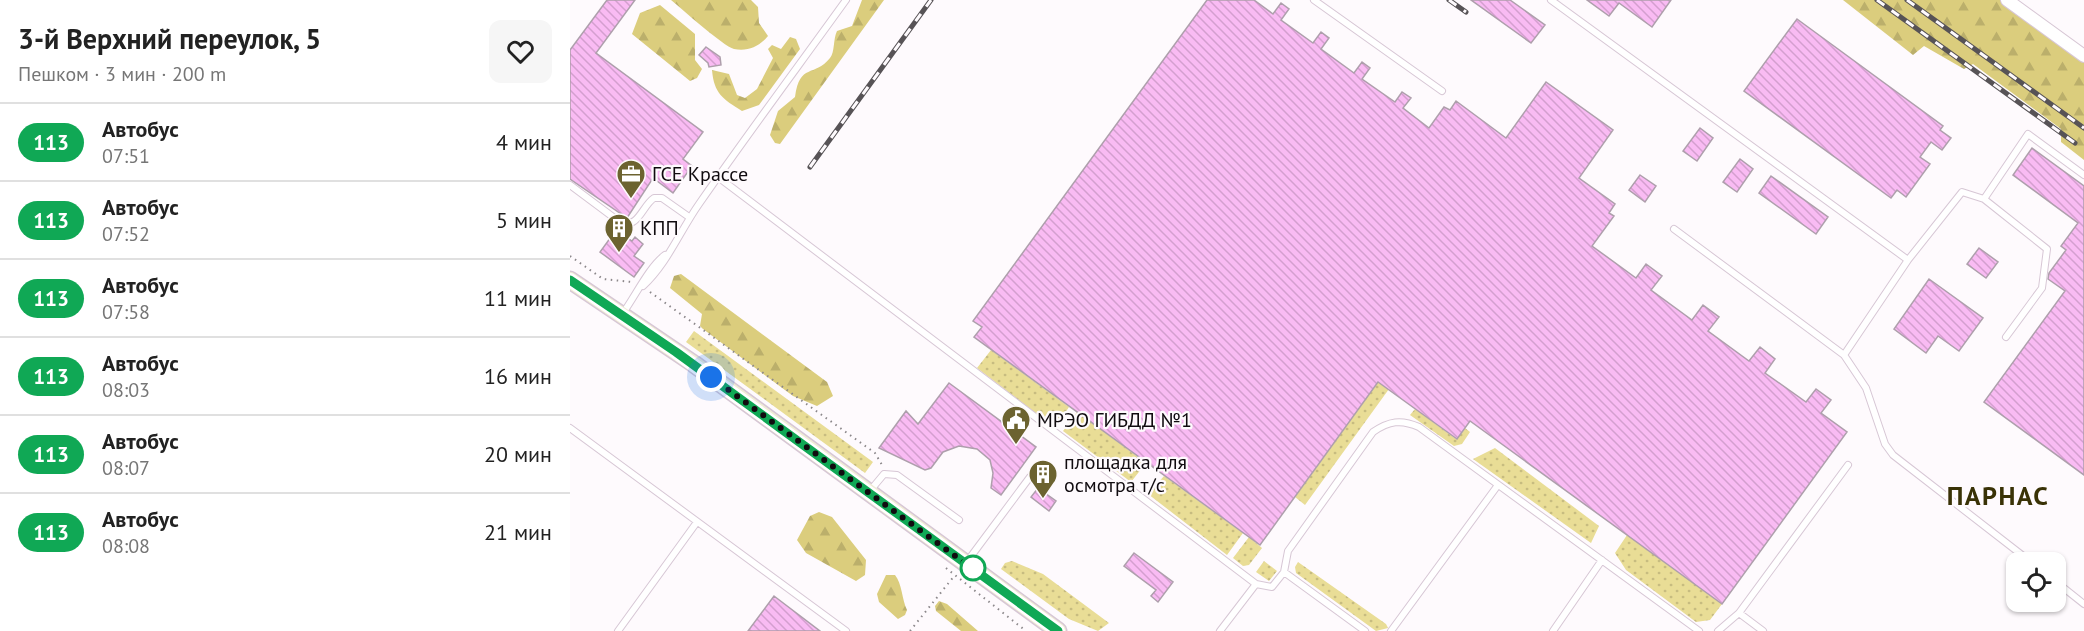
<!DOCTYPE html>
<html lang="ru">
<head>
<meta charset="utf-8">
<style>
	body { margin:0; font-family:"PT Sans",sans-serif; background:#f6f6f6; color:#222; height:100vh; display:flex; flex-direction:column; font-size:22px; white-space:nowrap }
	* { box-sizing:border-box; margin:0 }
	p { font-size:20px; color:#767676 }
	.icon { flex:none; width:33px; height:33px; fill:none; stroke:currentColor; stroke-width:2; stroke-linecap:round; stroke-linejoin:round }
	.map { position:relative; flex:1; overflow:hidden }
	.side { display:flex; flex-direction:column; background:#fff; width:570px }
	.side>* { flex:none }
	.badge { padding:0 12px; border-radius:20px; font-size:21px; line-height:39px }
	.buttons { position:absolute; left:1436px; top:552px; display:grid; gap:12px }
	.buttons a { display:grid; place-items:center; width:60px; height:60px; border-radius:12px; background:#fff; box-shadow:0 2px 4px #0004; font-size:30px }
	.you { position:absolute; width:30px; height:30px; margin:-15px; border:4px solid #fff; border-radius:50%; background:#1a73e8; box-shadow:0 0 0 9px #1a73e833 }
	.map>.badge { position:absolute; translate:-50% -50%; box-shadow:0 0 0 3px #fff }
	.round { display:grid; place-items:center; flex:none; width:63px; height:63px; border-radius:12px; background:#f6f6f6 }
	.overview { display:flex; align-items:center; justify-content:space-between; height:102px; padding:0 18px }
	h1 { font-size:28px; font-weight:700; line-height:45px }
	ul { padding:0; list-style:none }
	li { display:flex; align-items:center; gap:18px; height:78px; padding:0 18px; border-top:2px solid #e0e0e0 }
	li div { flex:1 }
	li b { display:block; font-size:22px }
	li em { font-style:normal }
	li .badge { min-width:66px; font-weight:700; text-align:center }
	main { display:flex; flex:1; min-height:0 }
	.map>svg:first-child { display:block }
</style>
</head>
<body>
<main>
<section class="side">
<div class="overview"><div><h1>3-й Верхний переулок, 5</h1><p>Пешком · 3 мин · 200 m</p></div><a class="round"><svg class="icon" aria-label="heart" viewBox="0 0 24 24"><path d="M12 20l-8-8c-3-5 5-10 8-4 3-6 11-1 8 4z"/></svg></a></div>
<ul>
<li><span class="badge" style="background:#10a855;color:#fff">113</span><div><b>Автобус</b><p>07:51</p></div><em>4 мин</em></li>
<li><span class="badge" style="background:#10a855;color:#fff">113</span><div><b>Автобус</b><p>07:52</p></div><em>5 мин</em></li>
<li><span class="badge" style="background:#10a855;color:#fff">113</span><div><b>Автобус</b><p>07:58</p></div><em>11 мин</em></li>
<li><span class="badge" style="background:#10a855;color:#fff">113</span><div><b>Автобус</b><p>08:03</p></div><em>16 мин</em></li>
<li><span class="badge" style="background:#10a855;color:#fff">113</span><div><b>Автобус</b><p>08:07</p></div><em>20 мин</em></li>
<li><span class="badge" style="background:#10a855;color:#fff">113</span><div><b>Автобус</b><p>08:08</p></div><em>21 мин</em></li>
</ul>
</section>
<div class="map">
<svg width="1514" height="631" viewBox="0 0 1514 631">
	<defs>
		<pattern id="green-dots" width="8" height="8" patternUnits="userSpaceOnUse" patternTransform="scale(1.5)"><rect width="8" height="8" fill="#e9dd96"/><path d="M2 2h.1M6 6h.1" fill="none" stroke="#c7bc80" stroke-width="1.8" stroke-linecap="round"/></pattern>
		<pattern id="forest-firs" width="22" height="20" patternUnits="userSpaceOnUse" patternTransform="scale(1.5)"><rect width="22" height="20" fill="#dbcd7d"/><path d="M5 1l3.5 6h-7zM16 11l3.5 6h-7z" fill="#bbaf6b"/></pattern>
		<pattern id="building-back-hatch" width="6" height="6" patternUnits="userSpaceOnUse" patternTransform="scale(1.5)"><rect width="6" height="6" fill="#f9bbf3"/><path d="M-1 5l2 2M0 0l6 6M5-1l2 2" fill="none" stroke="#d49fcf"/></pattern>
	</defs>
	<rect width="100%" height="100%" fill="#fefafd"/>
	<!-- green -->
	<path fill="url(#green-dots)" d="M 124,331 L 303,462 L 295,473 L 116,342 Z
		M 421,350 L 499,407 L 485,428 L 407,368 Z
		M 808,382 L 819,389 L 735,505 L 725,497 Z
		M 845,409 L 886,439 L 895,428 L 900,432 L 892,444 L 884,446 L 840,415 Z
		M 507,412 L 576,463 L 561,482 L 493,431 Z
		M 925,448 L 1029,526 L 1021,543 L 903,459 Z
		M 594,476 L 673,533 L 657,555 L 578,494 Z
		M 1057,535 L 1152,604 L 1140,620 L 1126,622 L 1056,570 L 1045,553 Z
		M 679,537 L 692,548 L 679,565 L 673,566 L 663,558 Z
		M 442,561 L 473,574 L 539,623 L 528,631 L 499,619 L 431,569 L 435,563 Z
		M 694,561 L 707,571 L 699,581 L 686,572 Z
		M 728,562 L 816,624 L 818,628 L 806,631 L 726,573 L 725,567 Z"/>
	<!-- forest -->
	<path fill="url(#forest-firs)" d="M 101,0 L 181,0 L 188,7 L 189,23 L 198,36 C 190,46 178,52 164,49 C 153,46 112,9 101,0 Z
		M 292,0 L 314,0 L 210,144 L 205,143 L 200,135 L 208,111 L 225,97 C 230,62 244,78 260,58 C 265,52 263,39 267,31 L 282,26 Z
		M 1273,0 L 1430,0 L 1514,61 L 1514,160 L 1491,142 L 1491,129 L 1403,64 L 1394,69 L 1354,46 L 1343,55 Z
		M 90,5 L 125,34 L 125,60 L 132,69 L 127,78 L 120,81 L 62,34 L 70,13 Z
		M 220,37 L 226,39 L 230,49 L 189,105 L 172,111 C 153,99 144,94 142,70 L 159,74 L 167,95 L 175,98 L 187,89 L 203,58 L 198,49 L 202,45 L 211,49 Z
		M 111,274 L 257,382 L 263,396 L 247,406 L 223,396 L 133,329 L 130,326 L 132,314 L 100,288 L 104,276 Z
		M 249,512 L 262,517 L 296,560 L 295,575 L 286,581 L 236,553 L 227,540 L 240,516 Z
		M 316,575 L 325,575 C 332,583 332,600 337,610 L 335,615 L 328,619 L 309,602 L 307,594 Z
		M 369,601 L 377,604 L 408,631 L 391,631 L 366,611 L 365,606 Z"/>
	<!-- building -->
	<path fill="url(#building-back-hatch)" stroke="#ae9fac" stroke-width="1.5" d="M 37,0 L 65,0 L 26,53 L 133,132 L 113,159 L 122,166 L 103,193 L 83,178 L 57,218 L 0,179 L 0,50 Z
		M 637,0 L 684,0 L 703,14 L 711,3 L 719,9 L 711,20 L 743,43 L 751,32 L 759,38 L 751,49 L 784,73 L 792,62 L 800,68 L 792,79 L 825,102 L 832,92 L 841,98 L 833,108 L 859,128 L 874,107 L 880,110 L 886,101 L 936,138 L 976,82 L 1043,130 L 1009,178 L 1045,204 L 1039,213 L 1044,216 L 1022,246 L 1066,278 L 1076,264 L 1092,276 L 1081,290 L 1122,320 L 1133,305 L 1149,317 L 1138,331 L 1179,361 L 1190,347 L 1205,359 L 1195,373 L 1236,402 L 1246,389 L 1261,400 L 1251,413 L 1277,432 L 1152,604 L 900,421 L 887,439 L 808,382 L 690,545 L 404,337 L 412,327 L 403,321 Z
		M 901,0 L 940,0 L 975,25 L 961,43 Z
		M 1017,0 L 1101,0 L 1082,27 L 1049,3 L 1039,16 Z
		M 1227,19 L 1373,126 L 1370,130 L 1381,138 L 1372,150 L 1361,142 L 1350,157 L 1360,164 L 1336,197 L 1327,190 L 1321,198 L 1174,91 Z
		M 136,47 L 150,57 L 151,65 L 139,67 L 138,63 L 129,55 Z
		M 1130,128 L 1143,138 L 1127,161 L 1113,151 Z
		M 1462,148 L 1514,186 L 1514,475 L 1414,402 L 1495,291 L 1478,279 L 1479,273 L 1496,250 L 1491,246 L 1508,223 L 1443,175 Z
		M 1170,159 L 1183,169 L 1167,192 L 1153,182 Z
		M 1070,175 L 1086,186 L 1075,202 L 1059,190 Z
		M 1201,176 L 1258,217 L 1246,234 L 1189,193 Z
		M 46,230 L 62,241 L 65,237 L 73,244 L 64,256 L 74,263 L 64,277 L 30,252 Z
		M 1409,248 L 1428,262 L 1416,278 L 1397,264 Z
		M 1359,279 L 1413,318 L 1389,351 L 1368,336 L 1356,353 L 1324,329 Z
		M 379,383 L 466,447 L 431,495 L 421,488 L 423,473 L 420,460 L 407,449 L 389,446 L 373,452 L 361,468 L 355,470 L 309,448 L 336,411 L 348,424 Z
		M 468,488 L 486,501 L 479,511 L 461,497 Z
		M 564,553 L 603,582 L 588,602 L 581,596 L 586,590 L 554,566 Z
		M 204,596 L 250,631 L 178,631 Z"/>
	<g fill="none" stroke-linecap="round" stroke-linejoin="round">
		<!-- lane casing -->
		<g stroke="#d7c7d5" stroke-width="8">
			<path id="lane" d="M 744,0 L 872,91
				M 981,0 L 1338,260
				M 148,177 L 686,584 L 702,587 L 714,572 L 795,631
				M 0,185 L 51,223 C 69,228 72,206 84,198 L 92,198 L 119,217
				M 1414,199 L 1477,249 L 1472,288 L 1436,337
				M 1104,229 L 1274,355 L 1338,260 L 1392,192 L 1414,199 L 1458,134 L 1514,175
				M 73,286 C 97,264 110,231 129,204 C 177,135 227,68 276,0
				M 53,313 C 66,295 79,267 95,255
				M 1274,355 L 1296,388 L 1315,444 L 1323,455 L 1461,562
				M 0,428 L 276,631
				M 299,492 L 314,474 L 327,475 L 389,520
				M 396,563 L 460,477
				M 714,572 L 718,551 L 803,432 C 819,421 831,419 849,427 L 1129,631
				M 1485,581 L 1514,604
				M 1169,613 L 1193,631
				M 48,631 L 127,522
				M 650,631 L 686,584
				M 821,631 L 928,485
				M 983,631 L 1032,560
				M 1148,631 L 1169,613 L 1278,465"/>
		</g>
		<!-- street casing -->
		<g stroke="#d7c7d5" stroke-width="14">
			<path id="street" d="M 1437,0 L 1514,56"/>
		</g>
		<!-- secondary casing -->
		<g stroke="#d7c7d5" stroke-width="19">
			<path id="secondary" d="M 0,280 L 124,364 L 488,631"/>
		</g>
		<!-- path -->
		<path stroke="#8b878a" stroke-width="2" stroke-dasharray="1.5 4.5" stroke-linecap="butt" d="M 0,256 L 33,279 L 62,282
			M 80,292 L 305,453 L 312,465
			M 376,568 L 456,631
			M 340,631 L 385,575"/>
		<!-- lane -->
		<use href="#lane" stroke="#fff" stroke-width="6"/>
		<!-- street -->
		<use href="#street" stroke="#fff" stroke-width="12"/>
		<!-- secondary -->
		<use href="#secondary" stroke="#f1edd7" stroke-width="16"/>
		<!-- rail casing -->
		<g stroke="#575356" stroke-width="5">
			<path id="rail" d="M 879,0 L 896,12
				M 1307,0 L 1505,143
				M 1337,0 L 1514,128
				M 240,167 L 361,0"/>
		</g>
		<!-- rail -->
		<use href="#rail" stroke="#fefafd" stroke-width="3" stroke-dasharray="9" stroke-linecap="butt"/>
	</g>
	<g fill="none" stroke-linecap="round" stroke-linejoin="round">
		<!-- line casing -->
		<g stroke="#fff" stroke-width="14">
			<path id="line" d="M 0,280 L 106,352 L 488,631"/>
		</g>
		<!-- line -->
		<use href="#line" stroke="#10a855" stroke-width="9"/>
		<!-- walk -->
		<path stroke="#100b0f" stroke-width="6" stroke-dasharray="0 10.8" d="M 141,377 L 407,572 L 403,568"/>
	</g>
	<!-- icons -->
	<defs>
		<g id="office-pin" transform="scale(1.5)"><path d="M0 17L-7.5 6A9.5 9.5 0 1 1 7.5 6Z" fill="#6c6330" stroke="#fefafd"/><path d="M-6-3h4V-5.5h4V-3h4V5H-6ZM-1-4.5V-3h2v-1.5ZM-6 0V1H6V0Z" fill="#fff"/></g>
		<g id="building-pin" transform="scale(1.5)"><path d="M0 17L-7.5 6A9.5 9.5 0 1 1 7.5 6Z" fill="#6c6330" stroke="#fefafd"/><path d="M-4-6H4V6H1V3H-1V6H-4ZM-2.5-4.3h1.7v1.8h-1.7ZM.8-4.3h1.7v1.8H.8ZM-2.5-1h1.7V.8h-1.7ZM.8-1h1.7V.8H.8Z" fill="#fff"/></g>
		<g id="civic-pin" transform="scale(1.5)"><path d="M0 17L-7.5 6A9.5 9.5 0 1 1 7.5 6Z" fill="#6c6330" stroke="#fefafd"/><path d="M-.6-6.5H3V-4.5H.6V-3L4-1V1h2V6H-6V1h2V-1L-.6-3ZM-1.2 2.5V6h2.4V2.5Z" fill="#fff"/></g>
	</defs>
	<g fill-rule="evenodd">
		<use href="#office-pin" x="61" y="174"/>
		<use href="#building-pin" x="49" y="228"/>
		<use href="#civic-pin" x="446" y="420"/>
		<use href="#building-pin" x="473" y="474"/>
	</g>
	<!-- markers -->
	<circle fill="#fff" stroke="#10a855" stroke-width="3" cx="403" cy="568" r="12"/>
	<g text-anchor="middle" stroke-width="4.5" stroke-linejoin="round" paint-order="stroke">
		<!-- poi labels -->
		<g font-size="20" fill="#100b0f" stroke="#fefafd" text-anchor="start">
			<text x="82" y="181">ГСЕ Крассе</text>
			<text x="70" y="235">КПП</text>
			<text x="467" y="427">МРЭО ГИБДД №1</text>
			<text x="494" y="469">площадка для<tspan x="494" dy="23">осмотра т/с</tspan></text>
		</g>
		<!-- district labels -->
		<g font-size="26" font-weight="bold" letter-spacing="1.5" fill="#393206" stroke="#fefafd">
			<text x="1428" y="505">ПАРНАС</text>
		</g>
	</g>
</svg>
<div class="buttons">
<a><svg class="icon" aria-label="locate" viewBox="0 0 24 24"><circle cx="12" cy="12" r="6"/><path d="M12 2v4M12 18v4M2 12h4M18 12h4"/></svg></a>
</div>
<div class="you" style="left:141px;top:377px"></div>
</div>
</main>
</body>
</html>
